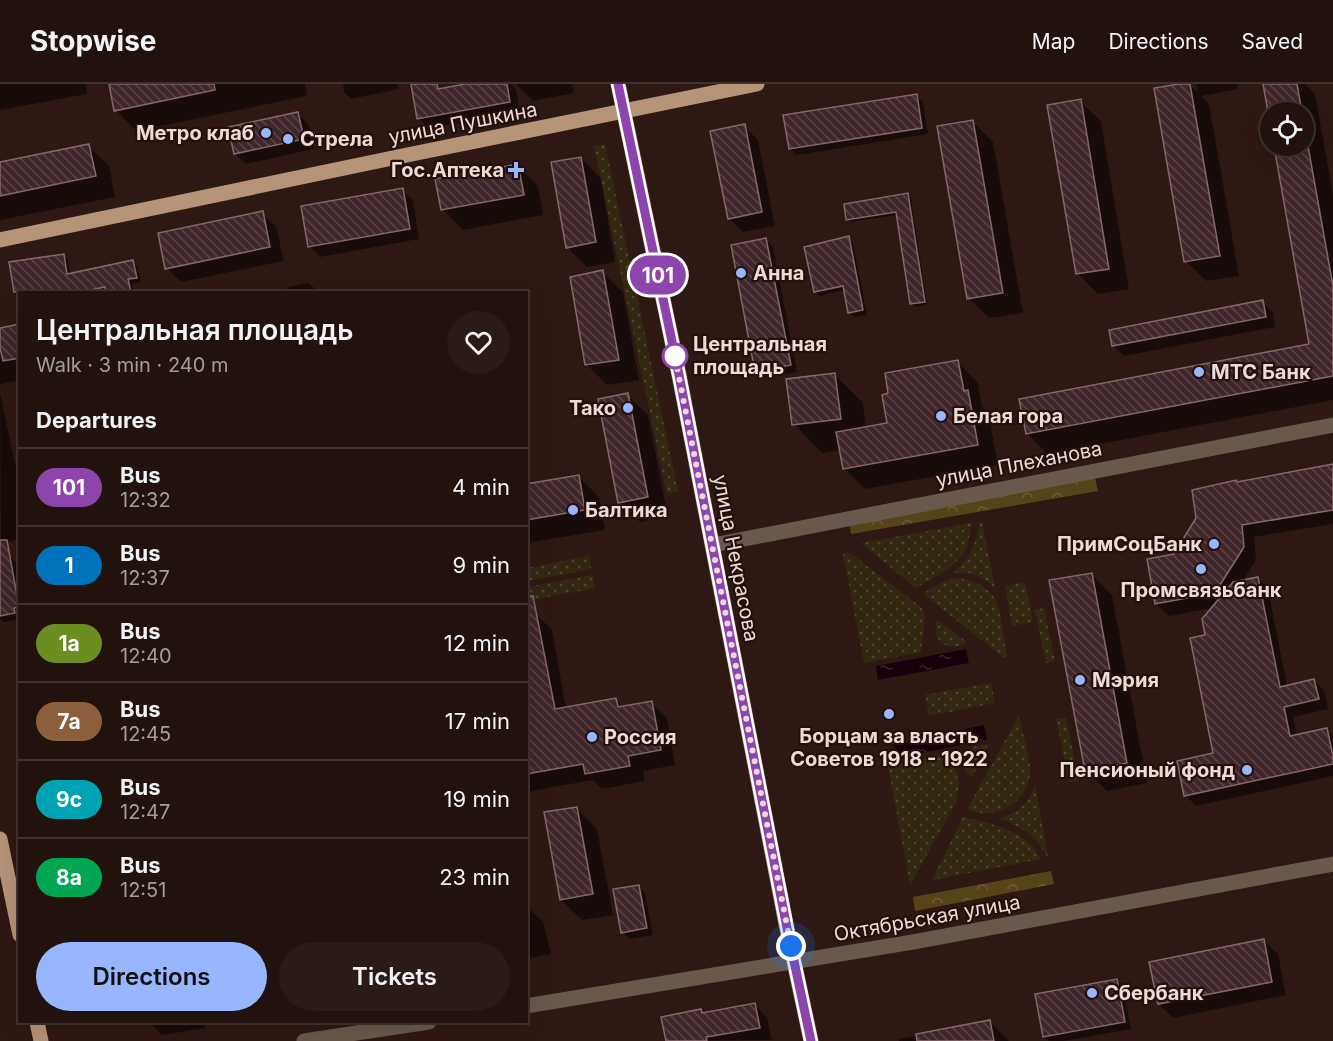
<!DOCTYPE html>
<html lang="en">
<head>
<meta charset="utf-8">
<style>
	body { margin:0; font-family:Inter,sans-serif; background:#2a1b17; color:#f1f3f6; height:100vh; display:flex; flex-direction:column; font-size:22px; white-space:nowrap }
	* { box-sizing:border-box; margin:0 }
	p { font-size:20px; color:#a29e9e }
	.icon { flex:none; width:33px; height:33px; fill:none; stroke:currentColor; stroke-width:2; stroke-linecap:round; stroke-linejoin:round }
	.map { position:relative; flex:1; overflow:hidden }
	.details { position:absolute; left:18px; top:207px; width:510px; height:732px; display:flex; flex-direction:column; background:#22120e; border-radius:0px; box-shadow:0 6px 24px #0002,0 0 0 2px #3f322e }
	.details>* { flex:none }
	.badge { padding:0 12px; border-radius:20px; font-size:21px; line-height:39px }
	.controls { position:absolute; left:1260px; top:18px; display:grid; gap:12px }
	.controls a { display:grid; place-items:center; width:54px; height:54px; border-radius:50%; background:#22120e; box-shadow:0 6px 24px #0002,0 0 0 2px #3f322e; font-size:30px }
	.you { position:absolute; width:30px; height:30px; margin:-15px; border:4px solid #fff; border-radius:50%; background:#1a73e8; box-shadow:0 0 0 9px #1a73e833 }
	.map>.badge { position:absolute; translate:-50% -50%; box-shadow:0 0 0 3px #fff }
	h2 { padding:0 18px; font-size:22px; line-height:54px }
	.round { display:grid; place-items:center; flex:none; width:63px; height:63px; border-radius:32px; background:#2a1b17 }
	.summary { display:flex; align-items:center; justify-content:space-between; height:102px; padding:0 18px }
	h1 { font-size:28px; font-weight:600; line-height:45px }
	.cta { display:flex; gap:12px; margin-top:auto; padding:12px 18px }
	.cta a { flex:1; height:69px; border-radius:36px; background:#97b6fd; color:#111; font-size:24px; font-weight:600; line-height:69px; text-align:center }
	.cta a+a { background:#2a1b17; color:#f1f3f6 }
	ul { padding:0; list-style:none }
	li { display:flex; align-items:center; gap:18px; height:78px; padding:0 18px; border-top:2px solid #3f322e }
	li div { flex:1 }
	li b { display:block; font-size:22px }
	li em { font-style:normal }
	li .badge { min-width:66px; font-weight:700; text-align:center }
	header { display:flex; align-items:center; gap:36px; box-sizing:border-box; height:84px; padding:0 30px; background:#22120e; border-bottom:2px solid #3f322e }
	header strong { font-size:28px }
	nav { display:flex; gap:33px; margin-inline-start:auto; font-size:21px }
	.map>svg:first-child { display:block }
</style>
</head>
<body>
<header>
<strong>Stopwise</strong>
<nav><a>Map</a><a>Directions</a><a>Saved</a></nav>
</header>
<div class="map">
<svg width="1333" height="957" viewBox="0 0 1333 957">
	<defs>
		<pattern id="green-dots" width="8" height="8" patternUnits="userSpaceOnUse" patternTransform="scale(1.5)"><rect width="8" height="8" fill="#322811"/><path d="M2 2h.1M6 6h.1" fill="none" stroke="#504733" stroke-width="1.8" stroke-linecap="round"/></pattern>
		<pattern id="forest-crowns" width="20" height="18" patternUnits="userSpaceOnUse" patternTransform="scale(1.5)"><rect width="20" height="18" fill="#554417"/><path d="M2 6a3 3 0 1 1 6 0M12 15a3 3 0 1 1 6 0" fill="none" stroke="#6e5e38"/></pattern>
		<pattern id="water-ripples" width="26" height="14" patternUnits="userSpaceOnUse" patternTransform="scale(1.5)"><rect width="26" height="14" fill="#15000c"/><path d="M2 4q2-2 4 0t4 0M15 11q2-2 4 0t4 0" fill="none" stroke="#37252f"/></pattern>
		<pattern id="building-back-hatch" width="6" height="6" patternUnits="userSpaceOnUse" patternTransform="scale(1.5)"><rect width="6" height="6" fill="#3e262a"/><path d="M-1 5l2 2M0 0l6 6M5-1l2 2" fill="none" stroke="#5a4548"/></pattern>
	</defs>
	<rect width="100%" height="100%" fill="#2e1813"/>
	<!-- green -->
	<path fill="url(#green-dots)" d="M 605,60 L 678,407 L 667,410 L 594,62 Z
		M 982,437 L 995,504 C 981,491 972,487 953,489 C 970,475 976,459 980,438 Z
		M 972,439 C 970,448 969,457 965,466 C 956,484 932,494 916,504 L 861,459 Z
		M 850,469 L 921,523 L 925,533 L 921,568 L 864,579 L 843,470 Z
		M 589,472 L 591,485 L 527,497 L 527,484 Z
		M 593,491 L 595,504 L 527,517 L 527,503 Z
		M 958,494 C 973,496 991,504 997,519 C 1002,533 1004,557 1007,572 L 1003,573 L 923,510 C 935,502 944,496 958,494 Z
		M 1025,498 L 1033,538 L 1012,542 L 1005,502 Z
		M 1044,524 L 1055,577 L 1046,579 L 1035,526 Z
		M 937,536 L 967,558 C 949,570 930,557 937,536 Z
		M 991,599 L 995,619 L 929,632 L 925,611 Z
		M 1019,632 C 1022,647 1029,668 1030,683 C 1032,710 1007,732 980,729 C 976,728 971,726 967,725 Z
		M 1066,634 L 1079,696 L 1069,698 L 1056,635 Z
		M 982,660 L 988,661 L 972,693 C 953,680 964,664 982,660 Z
		M 942,671 L 955,683 L 959,699 L 956,719 L 910,801 L 888,682 Z
		M 1035,701 L 1048,774 C 1034,751 1025,745 999,734 C 1017,730 1029,719 1035,701 Z
		M 963,733 C 986,738 1015,744 1033,763 C 1036,766 1038,771 1041,775 L 932,796 Z"/>
	<!-- forest -->
	<path fill="url(#forest-crowns)" d="M 1095,394 L 1098,407 L 851,450 L 849,437 Z
		M 1051,787 L 1054,800 L 915,827 L 913,813 Z"/>
	<!-- water -->
	<path fill="url(#water-ripples)" d="M 966,565 L 969,579 L 878,596 L 876,582 Z
		M 984,641 L 987,656 L 896,674 L 893,660 Z"/>
	<!-- shadow -->
	<path fill="#0007" d="M 0,0 L 86,0 L 87,10 L 0,26 Z
		M 110,0 L 305,0 L 307,12 L 136,47 L 116,26 Z
		M 343,0 L 397,0 L 399,5 L 351,15 L 344,8 Z
		M 474,0 L 511,0 L 516,5 L 520,29 L 429,44 L 418,34 Z
		M 516,0 L 572,0 L 574,9 L 533,17 Z
		M 1189,0 L 1198,9 L 1196,0 L 1237,0 L 1238,5 L 1201,12 L 1209,20 L 1239,192 L 1206,197 L 1186,177 Z
		M 1265,0 L 1305,0 L 1315,10 L 1333,111 L 1333,316 L 1047,370 L 1027,349 L 1311,262 L 1276,62 L 1304,62 L 1304,28 L 1270,28 L 1270,33 Z
		M 916,11 L 923,18 L 928,50 L 797,71 L 790,65 Z
		M 1080,17 L 1101,37 L 1129,205 L 1098,210 L 1078,190 Z
		M 297,29 L 308,40 L 314,65 L 246,80 L 235,70 Z
		M 973,38 L 993,58 L 1023,229 L 989,234 L 969,214 Z
		M 744,42 L 758,56 L 775,142 L 743,148 L 729,134 Z
		M 88,62 L 109,82 L 115,113 L 0,136 L 0,80 Z
		M 581,74 L 601,95 L 615,178 L 587,183 L 567,163 Z
		M 518,82 L 538,102 L 543,131 L 463,146 L 442,125 Z
		M 402,106 L 413,116 L 419,155 L 320,173 L 310,162 Z
		M 908,111 L 911,114 L 927,221 L 915,223 L 912,220 L 898,131 L 851,138 L 848,135 Z
		M 262,129 L 276,143 L 284,177 L 181,198 L 167,184 Z
		M 849,154 L 853,159 L 867,231 L 854,233 L 849,228 L 845,206 L 820,212 L 815,207 Z
		M 766,156 L 773,163 L 797,288 L 764,294 L 757,287 Z
		M 63,171 L 68,176 L 70,191 L 132,177 L 137,182 L 141,198 L 132,200 L 134,208 L 20,208 L 20,220 L 16,216 L 10,179 Z
		M 602,188 L 623,208 L 639,296 L 607,301 L 587,281 L 572,194 Z
		M 309,199 L 318,208 L 288,208 L 287,203 Z
		M 1262,218 L 1273,228 L 1275,243 L 1124,272 L 1113,262 Z
		M 20,242 L 20,296 L 0,300 L 0,246 Z
		M 958,278 L 978,299 L 982,323 L 988,328 L 998,381 L 865,405 L 844,384 L 841,366 L 822,369 L 794,340 L 835,291 L 863,319 L 866,344 L 889,340 Z
		M 0,309 L 20,403 L 20,455 L 1,459 Z
		M 627,311 L 648,331 L 668,433 L 640,438 L 619,418 Z
		M 1333,381 L 1333,440 L 1254,453 L 1256,476 L 1243,497 L 1258,494 L 1268,505 L 1287,602 L 1314,596 L 1324,607 L 1328,625 L 1293,633 L 1297,652 L 1327,646 L 1333,652 L 1333,692 L 1196,722 L 1186,712 L 1215,670 L 1207,552 L 1212,524 L 1169,532 L 1156,520 L 1149,476 L 1175,471 L 1237,399 Z
		M 579,393 L 599,413 L 605,446 L 526,459 L 526,402 Z
		M 0,467 L 9,471 L 16,478 L 20,498 L 20,535 L 4,538 L 0,535 Z
		M 1091,490 L 1112,511 L 1147,699 L 1107,707 L 1086,686 Z
		M 536,530 L 552,546 L 566,624 L 615,615 L 624,624 L 651,619 L 667,634 L 675,681 L 643,687 L 645,697 L 602,705 L 593,696 L 526,708 L 526,532 Z
		M 576,724 L 597,745 L 613,831 L 582,836 L 561,816 Z
		M 639,802 L 645,809 L 653,851 L 629,855 L 623,848 Z
		M 529,824 L 543,838 L 551,870 L 526,875 L 526,825 Z
		M 1263,856 L 1278,870 L 1286,911 L 1173,934 L 1159,920 Z
		M 1117,897 L 1123,904 L 1131,945 L 1064,957 L 1049,957 L 1044,953 Z
		M 755,921 L 767,934 L 772,956 L 668,957 L 701,927 L 704,930 Z
		M 149,938 L 205,938 L 205,944 L 162,951 Z
		M 990,938 L 1009,957 L 899,957 L 899,955 Z"/>
	<!-- building -->
	<path fill="url(#building-back-hatch)" stroke="#85686c" stroke-width="1.5" d="M 109,0 L 214,0 L 215,6 L 114,27 Z
		M 411,0 L 437,0 L 438,5 L 465,0 L 507,0 L 510,18 L 417,35 Z
		M 1179,0 L 1190,0 L 1220,172 L 1184,178 L 1154,4 Z
		M 1263,0 L 1297,0 L 1302,28 L 1268,28 Z
		M 917,10 L 922,44 L 789,65 L 783,31 Z
		M 1081,15 L 1109,185 L 1076,190 L 1047,21 Z
		M 298,28 L 304,55 L 234,70 L 228,43 Z
		M 973,36 L 1003,209 L 967,215 L 937,42 Z
		M 745,40 L 762,128 L 728,135 L 710,47 Z
		M 89,60 L 96,92 L 0,112 L 0,78 Z
		M 1274,62 L 1308,62 L 1333,202 L 1333,292 L 1026,350 L 1019,315 L 1309,260 Z
		M 581,73 L 596,158 L 566,164 L 551,78 Z
		M 518,80 L 524,111 L 441,126 L 435,95 Z
		M 403,104 L 410,145 L 308,163 L 301,122 Z
		M 908,109 L 925,218 L 910,220 L 896,128 L 846,136 L 844,120 Z
		M 263,127 L 270,163 L 165,185 L 158,149 Z
		M 849,152 L 863,226 L 848,229 L 843,202 L 814,208 L 804,163 Z
		M 766,154 L 791,281 L 755,288 L 731,161 Z
		M 64,170 L 67,190 L 133,176 L 137,194 L 128,195 L 131,208 L 106,208 L 105,203 L 81,208 L 14,208 L 9,178 Z
		M 603,186 L 619,276 L 585,281 L 570,193 Z
		M 1263,216 L 1266,233 L 1112,262 L 1109,246 Z
		M 20,240 L 20,274 L 3,277 L 0,264 L 0,244 Z
		M 958,276 L 964,307 L 968,306 L 978,361 L 843,385 L 836,348 L 887,339 L 882,311 L 888,309 L 885,289 Z
		M 835,289 L 841,335 L 792,341 L 786,295 Z
		M 628,309 L 648,413 L 618,419 L 598,315 Z
		M 1333,380 L 1333,426 L 1242,441 L 1244,463 L 1215,509 L 1155,520 L 1147,475 L 1174,470 L 1196,434 L 1192,406 L 1236,396 L 1237,398 Z
		M 579,391 L 585,426 L 526,436 L 526,400 Z
		M 0,456 L 7,456 L 19,523 L 14,524 L 15,529 L 0,532 Z
		M 1092,489 L 1127,679 L 1085,687 L 1049,496 Z
		M 1258,493 L 1280,603 L 1314,595 L 1319,615 L 1284,623 L 1290,652 L 1327,644 L 1333,672 L 1333,680 L 1184,712 L 1177,677 L 1213,669 L 1190,554 L 1205,551 L 1202,535 L 1233,498 Z
		M 526,512 L 533,512 L 555,625 L 616,614 L 618,623 L 652,617 L 661,666 L 628,672 L 630,682 L 585,690 L 583,680 L 526,690 Z
		M 577,723 L 593,810 L 560,816 L 544,728 Z
		M 639,801 L 647,844 L 621,849 L 613,805 Z
		M 1264,855 L 1272,898 L 1158,920 L 1149,878 Z
		M 1117,895 L 1125,938 L 1043,953 L 1035,910 Z
		M 755,919 L 760,944 L 706,953 L 707,957 L 666,957 L 661,933 L 701,925 L 702,929 Z
		M 990,936 L 994,957 L 917,957 L 916,950 Z"/>
	<g fill="none" stroke-linecap="round" stroke-linejoin="round">
		<!-- minor -->
		<path stroke="#69594c" stroke-width="15" d="M 713,461 L 1333,341
			M 526,922 L 913,858 L 1333,780
			M 304,957 L 429,938"/>
		<!-- major -->
		<path stroke="#b59478" stroke-width="15" d="M 618,0 L 679,291 L 787,845 L 811,957
			M 0,156 L 407,71 L 757,0
			M 0,755 L 20,851
			M 37,938 L 41,957"/>
	</g>
	<g fill="none" stroke-linecap="round" stroke-linejoin="round">
		<!-- line casing -->
		<g stroke="#fff" stroke-width="14">
			<path id="line" d="M 618,0 L 679,291 L 787,844 L 811,957"/>
		</g>
		<!-- line -->
		<use href="#line" stroke="#8e44ad" stroke-width="9"/>
		<!-- walk -->
		<path stroke="#ebdbd7" stroke-width="6" stroke-dasharray="0 10.8" d="M 675,272 L 674,268 L 791,862"/>
	</g>
	<!-- markers -->
	<g fill="#97b6fd" stroke="#240f0a" stroke-width="2">
		<circle cx="266" cy="49" r="6"/>
		<circle cx="288" cy="55" r="6"/>
		<path d="M513 77h6v6h6v6h-6v6h-6v-6h-6v-6h6z"/>
		<circle cx="741" cy="189" r="6"/>
		<circle cx="1199" cy="288" r="6"/>
		<circle cx="628" cy="324" r="6"/>
		<circle cx="941" cy="332" r="6"/>
		<circle cx="573" cy="426" r="6"/>
		<circle cx="1214" cy="460" r="6"/>
		<circle cx="1201" cy="485" r="6"/>
		<circle cx="1080" cy="596" r="6"/>
		<circle cx="889" cy="630" r="6"/>
		<circle cx="592" cy="653" r="6"/>
		<circle cx="1247" cy="686" r="6"/>
		<circle cx="1092" cy="909" r="6"/>
	</g>
	<circle fill="#fff" stroke="#8e44ad" stroke-width="3" cx="675" cy="272" r="12"/>
	<g text-anchor="middle" stroke-width="4.5" stroke-linejoin="round" paint-order="stroke">
		<!-- street labels -->
		<g font-size="20" fill="#ebdbd7" stroke="#240f0a">
			<text transform="translate(463 39) rotate(-11)" y="7">улица Пушкина</text>
			<text transform="translate(1019 380) rotate(-11)" y="7">улица Плеханова</text>
			<text transform="translate(736 474) rotate(79)" y="7">улица Некрасова</text>
			<text transform="translate(927 834) rotate(-10)" y="7">Октябрьская улица</text>
		</g>
		<!-- poi labels -->
		<g font-size="20" font-weight="bold" fill="#ebdbd7" stroke="#240f0a" text-anchor="start">
			<text x="254" y="56" text-anchor="end">Метро клаб</text>
			<text x="300" y="62">Стрела</text>
			<text x="504" y="93" text-anchor="end">Гос.Аптека</text>
			<text x="753" y="196">Анна</text>
			<text x="1211" y="295">МТС Банк</text>
			<text x="616" y="331" text-anchor="end">Тако</text>
			<text x="953" y="339">Белая гора</text>
			<text x="585" y="433">Балтика</text>
			<text x="1202" y="467" text-anchor="end">ПримСоцБанк</text>
			<text x="1201" y="513" text-anchor="middle">Промсвязьбанк</text>
			<text x="1092" y="603">Мэрия</text>
			<text x="889" y="659" text-anchor="middle">Борцам за власть<tspan x="889" dy="23">Советов 1918 - 1922</tspan></text>
			<text x="604" y="660">Россия</text>
			<text x="1235" y="693" text-anchor="end">Пенсионый фонд</text>
			<text x="1104" y="916">Сбербанк</text>
		</g>
		<!-- stop labels -->
		<g font-size="20" font-weight="bold" fill="#ebdbd7" stroke="#240f0a" text-anchor="start">
			<text x="693" y="267">Центральная<tspan x="693" dy="23">площадь</tspan></text>
		</g>
	</g>
</svg>
<div class="controls">
<a><svg class="icon" aria-label="locate" viewBox="0 0 24 24"><circle cx="12" cy="12" r="6"/><path d="M12 2v4M12 18v4M2 12h4M18 12h4"/></svg></a>
</div>
<div class="you" style="left:791px;top:862px"></div>
<b class="badge" style="left:658px;top:191px;background:#8e44ad;color:#fff">101</b>
<section class="details">
<div class="summary"><div><h1>Центральная площадь</h1><p>Walk · 3 min · 240 m</p></div><a class="round"><svg class="icon" aria-label="heart" viewBox="0 0 24 24"><path d="M12 20l-8-8c-3-5 5-10 8-4 3-6 11-1 8 4z"/></svg></a></div>
<h2>Departures</h2>
<ul>
<li><span class="badge" style="background:#8e44ad;color:#fff">101</span><div><b>Bus</b><p>12:32</p></div><em>4 min</em></li>
<li><span class="badge" style="background:#0072bc;color:#fff">1</span><div><b>Bus</b><p>12:37</p></div><em>9 min</em></li>
<li><span class="badge" style="background:#6b8e23;color:#fff">1а</span><div><b>Bus</b><p>12:40</p></div><em>12 min</em></li>
<li><span class="badge" style="background:#8b5e3c;color:#fff">7а</span><div><b>Bus</b><p>12:45</p></div><em>17 min</em></li>
<li><span class="badge" style="background:#00a3b4;color:#fff">9с</span><div><b>Bus</b><p>12:47</p></div><em>19 min</em></li>
<li><span class="badge" style="background:#00a651;color:#fff">8а</span><div><b>Bus</b><p>12:51</p></div><em>23 min</em></li>
</ul>
<div class="cta"><a>Directions</a><a>Tickets</a></div>
</section>
</div>
</body>
</html>
